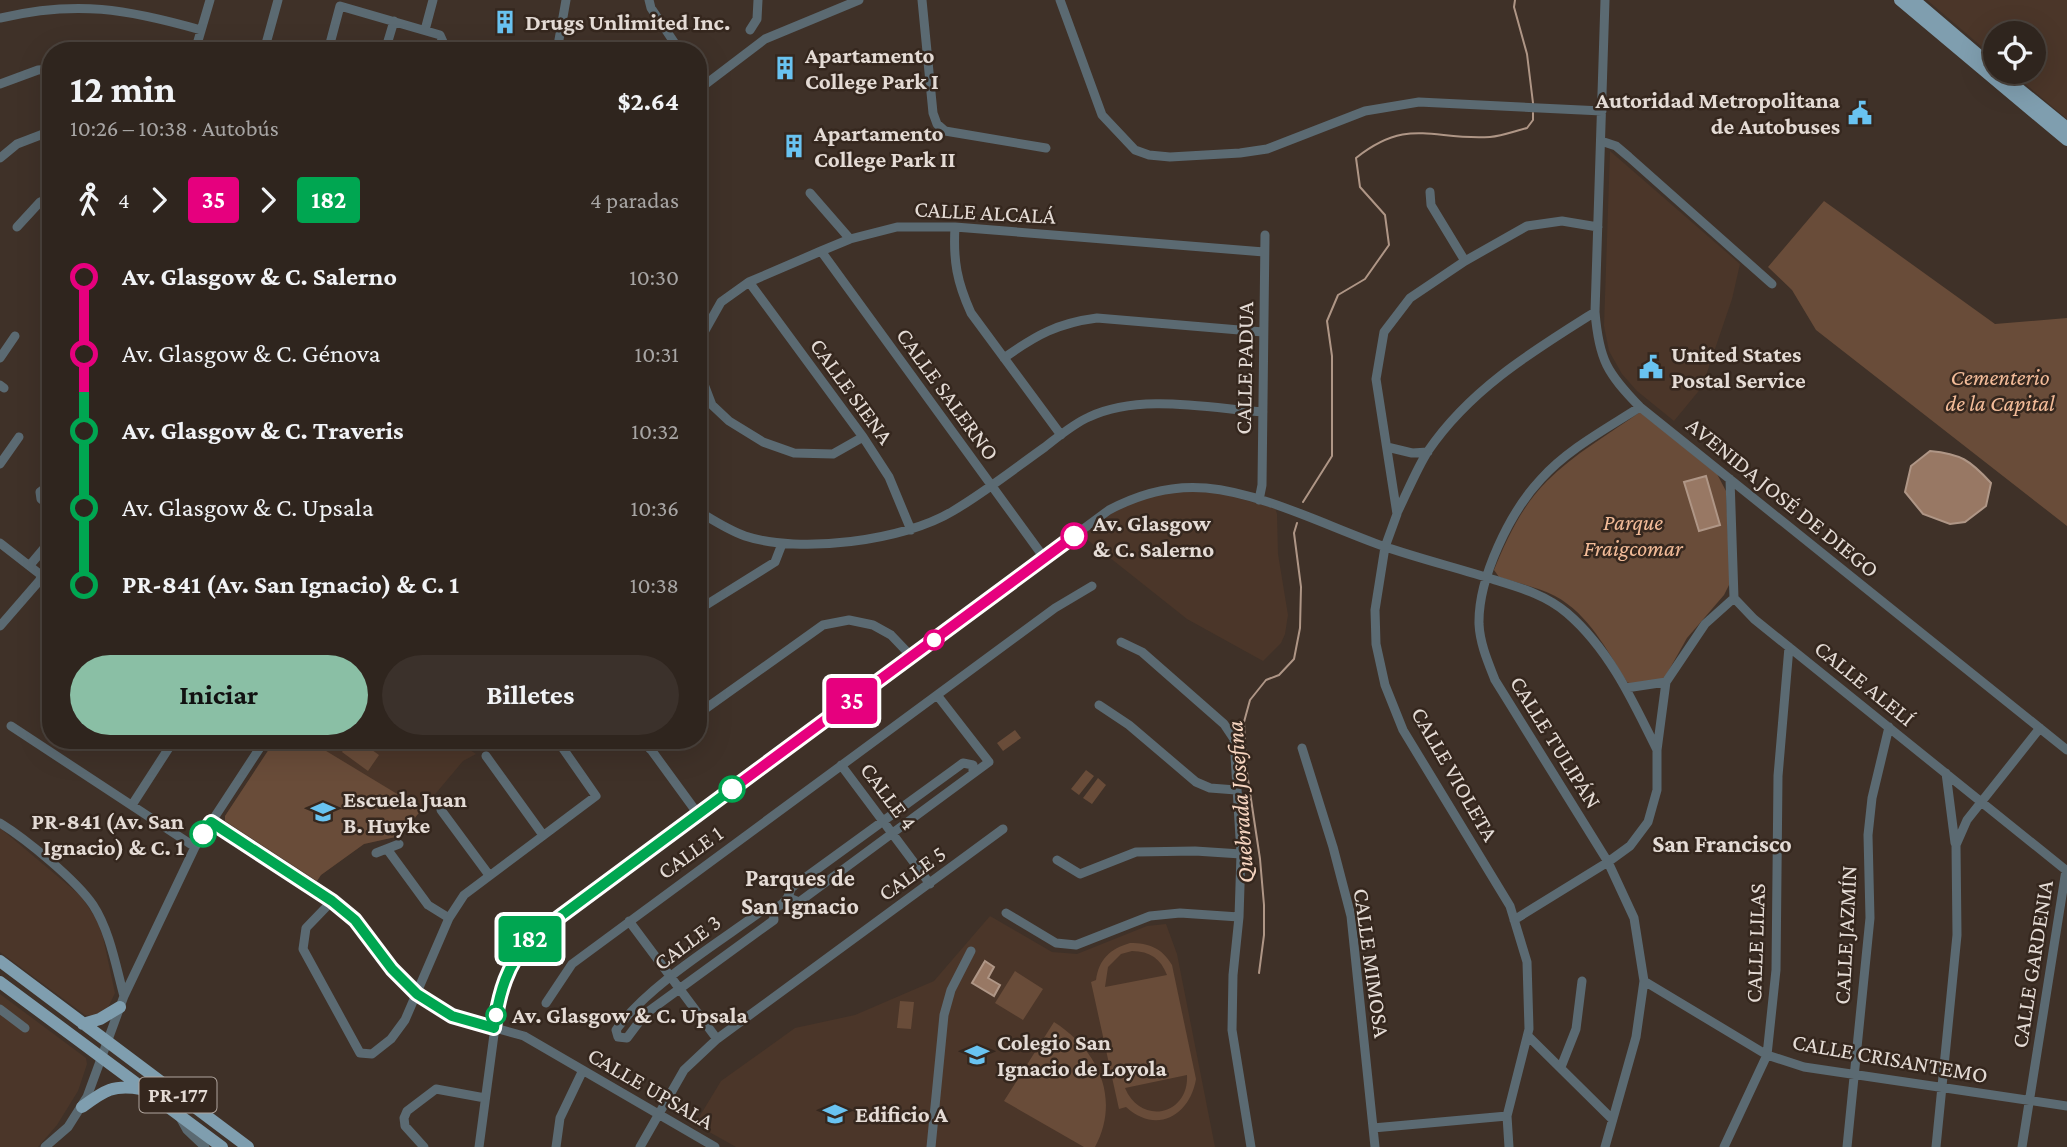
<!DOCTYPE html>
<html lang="es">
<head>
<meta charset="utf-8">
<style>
	body { margin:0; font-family:"Crimson Pro",serif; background:#3b312b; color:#f1f3f6; height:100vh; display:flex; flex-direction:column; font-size:26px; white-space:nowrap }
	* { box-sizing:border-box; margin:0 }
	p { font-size:23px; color:#a7a5a4 }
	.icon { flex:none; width:38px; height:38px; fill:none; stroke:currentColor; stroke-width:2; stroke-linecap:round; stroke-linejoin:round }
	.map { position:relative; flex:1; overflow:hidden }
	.sheet { position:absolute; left:42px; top:42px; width:665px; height:707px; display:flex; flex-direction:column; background:#2f251e; border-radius:28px; box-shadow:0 7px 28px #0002,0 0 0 2px #4a423c }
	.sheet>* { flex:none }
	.badge { padding:0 14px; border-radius:5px; font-size:24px; line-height:46px }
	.tools { position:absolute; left:1983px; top:21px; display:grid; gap:14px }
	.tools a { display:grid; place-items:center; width:63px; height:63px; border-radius:50%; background:#2f251e; box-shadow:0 7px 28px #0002,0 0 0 2px #4a423c; font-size:35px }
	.map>.badge { position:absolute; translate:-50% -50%; box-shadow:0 0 0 4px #fff }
	.legs { display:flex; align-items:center; gap:10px; height:77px; padding:0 28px; font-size:23px }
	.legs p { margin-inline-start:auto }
	.headline { display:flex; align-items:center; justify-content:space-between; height:119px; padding:0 28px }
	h1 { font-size:38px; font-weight:700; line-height:52px }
	.cta { display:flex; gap:14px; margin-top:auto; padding:14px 28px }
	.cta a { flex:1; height:80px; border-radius:42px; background:#8abfa5; color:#111; font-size:28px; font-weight:700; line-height:80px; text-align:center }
	.cta a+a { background:#3b312b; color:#f1f3f6 }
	ul { padding:0 28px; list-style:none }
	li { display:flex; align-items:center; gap:24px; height:77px; font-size:26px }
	li i { display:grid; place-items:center; width:10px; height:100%; margin:0 9px; background:currentColor }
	li i::after { content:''; width:18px; height:18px; margin:-9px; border:5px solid; border-radius:50%; background:#2f251e }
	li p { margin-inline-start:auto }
	li:first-child i { background:linear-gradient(#0000 50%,currentColor 0) }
	li:last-child i { background:linear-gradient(currentColor 50%,#0000 0) }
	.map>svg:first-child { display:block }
</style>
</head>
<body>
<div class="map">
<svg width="2067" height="1147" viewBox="0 0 2067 1147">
	<rect width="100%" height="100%" fill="#3f3128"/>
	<!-- built -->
	<path fill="#4b3629" d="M 1927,0 L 2067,0 L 2067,119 L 2011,72 L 2034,72 L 2034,33 L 1995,33 L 1995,58 Z
		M 1610,151 L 1740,264 L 1732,299 L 1702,387 L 1674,421 L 1637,391 L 1622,374 L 1609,351 L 1604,326 Z
		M 1208,490 L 1275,508 L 1277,514 L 1278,554 L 1288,615 L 1285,634 L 1281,643 L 1263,661 L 1187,619 L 1080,534 L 1110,512 L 1151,494 Z
		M 275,740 L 455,740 L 476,754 L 463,761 L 400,836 L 364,844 L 321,875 L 317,881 L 225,821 L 225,816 Z
		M 0,828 L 81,896 L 97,920 L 103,937 L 115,993 L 107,1010 L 92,1016 L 85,1015 L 0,952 Z
		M 990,916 L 1052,952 L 1077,954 L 1147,926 L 1166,924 L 1177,954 L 1215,1147 L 736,1147 L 695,1124 L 721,1081 L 795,1028 L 855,1015 L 934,981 Z
		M 0,994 L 86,1058 L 87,1064 L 78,1091 L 57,1125 L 38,1147 L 0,1147 Z"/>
	<!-- green -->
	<path fill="#694c39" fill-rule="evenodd" d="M 1824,201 L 1995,324 L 2067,318 L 2067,526 L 1816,330 L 1792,290 L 1768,267 Z
		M 1640,412 L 1717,474 L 1726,491 L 1730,583 L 1724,595 L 1687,638 L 1665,677 L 1660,680 L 1631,684 L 1627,682 C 1608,652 1589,614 1555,596 C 1538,587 1517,583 1499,577 L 1494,570 C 1507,538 1522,506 1547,481 C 1574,454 1609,434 1640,412 Z
		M 1015,730 L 1021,738 L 1003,751 L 997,743 Z
		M 275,740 L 308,740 L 422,809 L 400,836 L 364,844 L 321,875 L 317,881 L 225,821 L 225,816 Z
		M 350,740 L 358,740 L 379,755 L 368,771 L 342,752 Z
		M 1086,770 L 1094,776 L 1079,795 L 1071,789 Z
		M 1098,778 L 1106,785 L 1092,804 L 1083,798 Z
		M 1130,943 C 1149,943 1162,948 1172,965 L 1196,1079 C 1190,1115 1157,1135 1126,1107 L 1119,1109 L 1091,982 L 1096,980 C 1099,959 1110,949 1130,943 ZM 1132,951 C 1150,951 1161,959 1167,975 L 1105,987 L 1108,967 L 1121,954 ZM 1187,1075 C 1189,1115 1141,1126 1125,1088 Z
		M 1015,971 L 1043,989 L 1023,1020 L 995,1003 Z
		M 900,1001 L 914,1002 L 911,1029 L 897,1028 Z
		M 1054,1022 C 1098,1050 1121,1098 1095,1147 L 1084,1147 L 1004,1101 Z"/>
	<!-- water -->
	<path fill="#987864" stroke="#af9686" stroke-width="2" d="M 1930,451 C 1961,454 1970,460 1991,483 L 1986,506 L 1965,522 L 1950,524 L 1923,514 L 1905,492 L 1911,466 Z
		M 1706,476 L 1720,525 L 1699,531 L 1684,482 Z
		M 985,961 L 994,967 L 988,978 L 1000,985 L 994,996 L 972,983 Z"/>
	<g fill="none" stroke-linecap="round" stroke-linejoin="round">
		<!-- stream -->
		<path stroke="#af9686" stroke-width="2" d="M 1515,0 L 1514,7 L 1527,54 L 1533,103
			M 1303,502 L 1332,456 L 1332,356 L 1327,321 L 1338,295 L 1365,279 L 1389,245 L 1385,215 L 1360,187 L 1356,158 C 1409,116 1433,141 1490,137 C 1502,136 1515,131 1527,128 L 1533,120 L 1533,113
			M 1259,973 L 1264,935 L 1264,905 L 1260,859 L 1246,766 L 1244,722 L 1250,700 L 1266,680 L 1279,675 L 1294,659 L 1300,628 L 1301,587 L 1294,533 L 1297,523"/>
		<!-- minor -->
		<path stroke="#5b6a72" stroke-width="9" d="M 649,0 L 651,8 L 680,51
			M 922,0 L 933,113 L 937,124 L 945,131 L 1046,148
			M 1060,0 L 1102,115 L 1135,150 L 1149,155 L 1170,157 L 1240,153 L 1267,149 L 1365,111 L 1419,102 L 1602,111
			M 1605,0 L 1595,312 C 1599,360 1607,373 1640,407 L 2067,750
			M 0,18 C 77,0 127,9 201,30
			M 425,30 L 433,0
			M 750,30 L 757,19 L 758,0
			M 195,51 L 210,0
			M 264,51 L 278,0
			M 328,51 L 340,6 L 440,35 L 444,44 L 443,51
			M 385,51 L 394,21
			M 557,51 L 566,0
			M 698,72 L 708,81
			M 0,84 L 38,70 L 51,69
			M 698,90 L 765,39 L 859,0
			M 1601,141 L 1616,146 L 1629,157 L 1772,284
			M 0,158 L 17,144 L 51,131
			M 1430,192 L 1431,205 L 1465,261
			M 810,193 L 850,239
			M 17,227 L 40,202 L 51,197
			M 955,227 C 953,261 957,282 971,313 L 1061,435
			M 821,251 L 1045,559
			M 749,282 L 863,437 L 889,477 L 911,530
			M 0,358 L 15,336
			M 1004,358 C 1036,335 1058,323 1097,318 L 1263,332
			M 0,385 L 4,388
			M 863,437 L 833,454 L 794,453 L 763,442 L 729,421 L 712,405 L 699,371 L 703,334 L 721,302 L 749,282 L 821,251 L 850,239 L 897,227 L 955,227 L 1264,252
			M 1387,447 L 1412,453 L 1428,452
			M 0,464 L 19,437
			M 1730,479 L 1734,598 L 1754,619 L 2067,871
			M 51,484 L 40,492 L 41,499 L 51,507
			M 1259,500 L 1262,485 L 1265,235
			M 698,511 C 713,520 728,530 745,536 C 799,554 904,541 953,511 C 985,492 1014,469 1045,447 C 1058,437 1073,424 1089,417 C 1139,393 1209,408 1263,412
			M 1397,513 C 1407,493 1416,470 1428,451 C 1470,389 1533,351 1595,312
			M 0,543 L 41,575 L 40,580 L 0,626
			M 30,565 L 51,540
			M 698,610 L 775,562 L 782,544
			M 1121,642 L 1142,652 L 1224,724 L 1234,739 L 1241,854 L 1239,917 L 1233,975 L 1232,1030 L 1251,1147
			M 1626,688 L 1666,682
			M 1099,705 L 1129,725 L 1196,782 L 1210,788 L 1236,790
			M 698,714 L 823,625 L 849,620 L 873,625 L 891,635 L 912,657
			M 11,726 L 195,847
			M 468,740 L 477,746 L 486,740
			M 644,740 L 698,814
			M 1302,748 L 1333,847 L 1351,916 L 1375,1147
			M 650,749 L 662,740
			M 486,756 L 543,835
			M 841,765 L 930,884
			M 1946,773 L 1955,843
			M 132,805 L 174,740
			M 441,810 L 489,875
			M 211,822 L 332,901 L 355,920 L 392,969 L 417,994 L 452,1016 L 524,1036 L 715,1147
			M 0,823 C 26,839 76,880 93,905 C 110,931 116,967 124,996
			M 387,849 L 428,905 L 449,918
			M 376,853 L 399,844
			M 1057,860 L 1080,874 L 1136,852 L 1195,851 L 1241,854
			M 789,898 L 799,902 L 989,762 L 937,695
			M 332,901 L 306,928 L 303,949 L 360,1053 L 372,1054 L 391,1039 L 405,1020 L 449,918 L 464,895 L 596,796 L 557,740
			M 773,910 L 774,920 L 645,1014 L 627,1038 L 618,1037 L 616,1030 C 647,986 718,943 763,910 C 777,910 788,903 791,888 L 963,763 L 973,765 L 973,772
			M 1006,913 L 1056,943 L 1076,945 L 1150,916 L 1180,913 L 1239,917
			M 1514,920 L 1608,862 L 1630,846 L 1648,822 L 1657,790 L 1657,750 L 1666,682 L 1705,624 L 1734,598
			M 629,921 L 717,1039
			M 1644,981 L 1767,1055 L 1804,1067 L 2067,1106
			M 546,1003 L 572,964 L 1055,608 L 1092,586
			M 0,1009 L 25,1028
			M 1528,1036 L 1612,1119
			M 1561,1067 L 1576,1029 L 1582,981
			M 181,1119 L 187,1130 L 205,1147
			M 1373,1128 L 1507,1116
			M 45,1147 L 68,1127 L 87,1097 L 124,996 L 195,847 L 265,740
			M 424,1147 L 405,1126 L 404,1118 L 407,1111 L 436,1089 L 485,1098
			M 479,1147 L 499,997 L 510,967 L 531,938 L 1109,510 C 1139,494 1172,485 1206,488 C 1263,493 1329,527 1383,546 C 1420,559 1458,568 1495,580 C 1521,588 1546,595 1567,613 C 1609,649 1633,701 1657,750
			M 556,1147 L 560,1118 L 583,1070
			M 640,1147 L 684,1070 L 717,1039 L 1003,829
			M 931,1147 L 944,1015 L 951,990 L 971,951
			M 1509,1147 L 1507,1116 L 1529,1029 L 1527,962 L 1510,906 L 1403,730 L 1385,685 L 1376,644 L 1375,610 L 1385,547 L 1397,514 L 1376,379 L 1384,332 L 1410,298 L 1465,261 L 1527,226 L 1562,221 L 1598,227
			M 1605,1147 L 1636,1037 L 1644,981 L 1634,918 L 1608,862 L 1495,680 C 1488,662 1480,644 1479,624 C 1478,578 1510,512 1541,479 C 1568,449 1606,429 1640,407
			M 1724,1147 L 1767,1055 L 1776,970 L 1778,776 L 1789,647
			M 1847,1147 L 1870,918 L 1868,835 L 1872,798 L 1889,727
			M 1936,1147 L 1957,935 L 1956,845 L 1967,820 L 2040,728
			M 2022,1147 L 2066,870"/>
		<!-- major -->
		<path stroke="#7f9eaf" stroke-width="12" d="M 1900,0 L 2067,140
			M 1914,0 L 1995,69
			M 1998,72 L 2067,128
			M 0,961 L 248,1147
			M 0,982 L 222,1147
			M 83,1024 L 100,1019 L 120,1007
			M 82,1107 C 104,1091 113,1084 141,1089"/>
	</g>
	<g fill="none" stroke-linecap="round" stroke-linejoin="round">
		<!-- line-1 casing -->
		<g stroke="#fff" stroke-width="16">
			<path id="line-1" d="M 732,789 L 1074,536"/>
		</g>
		<!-- line-2 casing -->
		<g stroke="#fff" stroke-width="16">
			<path id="line-2" d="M 203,834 L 211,822 L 332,901 L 355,920 L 392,969 L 417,994 L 452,1016 L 494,1028 C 499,993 507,964 531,938 L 732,789"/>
		</g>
		<!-- line-1 -->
		<use href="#line-1" stroke="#e6007e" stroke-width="10"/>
		<!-- line-2 -->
		<use href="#line-2" stroke="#00a651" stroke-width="10"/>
	</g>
	<!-- icons -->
	<defs>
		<g id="building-bare" transform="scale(1.89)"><path d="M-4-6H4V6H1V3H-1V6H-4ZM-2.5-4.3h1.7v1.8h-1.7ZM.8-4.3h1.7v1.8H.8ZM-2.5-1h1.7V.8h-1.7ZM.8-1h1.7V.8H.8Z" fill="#69c3f1" stroke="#35271e" stroke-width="2.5" paint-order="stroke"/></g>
		<g id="civic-bare" transform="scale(1.89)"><path d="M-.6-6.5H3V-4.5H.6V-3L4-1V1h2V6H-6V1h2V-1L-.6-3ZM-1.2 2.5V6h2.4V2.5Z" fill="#69c3f1" stroke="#35271e" stroke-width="2.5" paint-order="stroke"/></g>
		<g id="school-bare" transform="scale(1.89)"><path d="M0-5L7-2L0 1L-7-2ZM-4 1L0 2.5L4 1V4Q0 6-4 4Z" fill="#69c3f1" stroke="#35271e" stroke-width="2.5" paint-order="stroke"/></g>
	</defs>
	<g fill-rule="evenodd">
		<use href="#building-bare" x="505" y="22"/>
		<use href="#building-bare" x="785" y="68"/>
		<use href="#civic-bare" x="1860" y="113"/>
		<use href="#building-bare" x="794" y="146"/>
		<use href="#civic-bare" x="1651" y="367"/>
		<use href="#school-bare" x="323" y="812"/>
		<use href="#school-bare" x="977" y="1055"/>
		<use href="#school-bare" x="835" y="1114"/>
	</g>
	<!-- markers -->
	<g fill="#fff" stroke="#e6007e" stroke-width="3.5">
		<circle cx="1074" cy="536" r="12"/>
		<circle cx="934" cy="640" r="9"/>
	</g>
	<g fill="#fff" stroke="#00a651" stroke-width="3.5">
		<circle cx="732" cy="789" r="12"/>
		<circle cx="203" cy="834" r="12"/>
		<circle cx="496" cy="1015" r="9"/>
	</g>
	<g text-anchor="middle" stroke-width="5" stroke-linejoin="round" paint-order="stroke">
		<!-- shield labels -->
		<rect fill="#35271e" stroke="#b0a59e" stroke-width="2" x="139.5" y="1077.5" width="77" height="35" rx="5"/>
		<g font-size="21" font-weight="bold" fill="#e4dbd5">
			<text x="178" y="1102">PR-177</text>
		</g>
		<!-- poi labels -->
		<g font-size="23" font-weight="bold" fill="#e4dbd5" stroke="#35271e" text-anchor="start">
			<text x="525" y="30">Drugs Unlimited Inc.</text>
			<text x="805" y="63">Apartamento<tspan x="805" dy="26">College Park I</tspan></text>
			<text x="1840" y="108" text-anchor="end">Autoridad Metropolitana<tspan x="1840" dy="26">de Autobuses</tspan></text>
			<text x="814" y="141">Apartamento<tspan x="814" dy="26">College Park II</tspan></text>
			<text x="1671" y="362">United States<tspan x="1671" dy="26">Postal Service</tspan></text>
			<text x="343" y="807">Escuela Juan<tspan x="343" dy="26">B. Huyke</tspan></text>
			<text x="997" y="1050">Colegio San<tspan x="997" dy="26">Ignacio de Loyola</tspan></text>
			<text x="855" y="1122">Edificio A</text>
		</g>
		<!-- street labels -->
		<g font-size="23" fill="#e4dbd5" stroke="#35271e">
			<text transform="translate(985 212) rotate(3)" y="8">CALLE ALCALÁ</text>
			<text transform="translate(1244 368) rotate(-89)" y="8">CALLE PADUA</text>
			<text transform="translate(852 391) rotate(54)" y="8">CALLE SIENA</text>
			<text transform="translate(948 394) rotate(54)" y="8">CALLE SALERNO</text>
			<text transform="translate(1783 497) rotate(39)" y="8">AVENIDA JOSÉ DE DIEGO</text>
			<text transform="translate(1865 683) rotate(39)" y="8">CALLE ALELÍ</text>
			<text transform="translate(1556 742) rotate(58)" y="8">CALLE TULIPÁN</text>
			<text transform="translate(1455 774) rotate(60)" y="8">CALLE VIOLETA</text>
			<text transform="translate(889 796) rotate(53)" y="8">CALLE 4</text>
			<text transform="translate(690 852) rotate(-36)" y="8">CALLE 1</text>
			<text transform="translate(912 873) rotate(-36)" y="8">CALLE 5</text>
			<text transform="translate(1845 935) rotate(-87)" y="8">CALLE JAZMÍN</text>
			<text transform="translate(687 942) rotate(-37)" y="8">CALLE 3</text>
			<text transform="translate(1755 943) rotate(-88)" y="8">CALLE LILAS</text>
			<text transform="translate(1372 963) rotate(82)" y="8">CALLE MIMOSA</text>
			<text transform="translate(2032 964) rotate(-81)" y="8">CALLE GARDENIA</text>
			<text transform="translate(1890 1058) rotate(10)" y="8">CALLE CRISANTEMO</text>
			<text transform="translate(651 1088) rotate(30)" y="8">CALLE UPSALA</text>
		</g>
		<!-- park labels -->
		<g font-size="23" font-style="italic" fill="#f3bc99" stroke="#35271e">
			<text x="2000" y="385">Cementerio<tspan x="2000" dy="26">de la Capital</tspan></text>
			<text x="1633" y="530">Parque<tspan x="1633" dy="26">Fraigcomar</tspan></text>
		</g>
		<!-- stop labels -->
		<g font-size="23" font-weight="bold" fill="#e4dbd5" stroke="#35271e" text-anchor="start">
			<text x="1093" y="531">Av. Glasgow<tspan x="1093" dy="26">&amp; C. Salerno</tspan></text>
			<text x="184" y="829" text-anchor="end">PR-841 (Av. San<tspan x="184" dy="26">Ignacio) &amp; C. 1</tspan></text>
			<text x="512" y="1023">Av. Glasgow &amp; C. Upsala</text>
		</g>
		<!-- water labels -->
		<g font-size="24" font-style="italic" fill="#f8d6c1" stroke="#35271e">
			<text transform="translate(1240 802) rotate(-94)" y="8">Quebrada Josefina</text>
		</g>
		<!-- neighbourhood labels -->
		<g font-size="24" font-weight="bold" fill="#e4dbd5" stroke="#35271e">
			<text x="1722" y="852">San Francisco</text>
			<text x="800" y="886">Parques de<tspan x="800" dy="28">San Ignacio</tspan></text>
		</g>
	</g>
</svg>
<div class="tools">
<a><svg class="icon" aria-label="locate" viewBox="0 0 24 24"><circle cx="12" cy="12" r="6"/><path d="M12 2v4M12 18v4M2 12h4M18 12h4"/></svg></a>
</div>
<b class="badge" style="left:852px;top:701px;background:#e6007e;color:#fff">35</b>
<b class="badge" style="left:530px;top:939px;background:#00a651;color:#fff">182</b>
<section class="sheet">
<div class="headline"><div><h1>12 min</h1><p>10:26 – 10:38 · Autobús</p></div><b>$2.64</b></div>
<div class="legs"><svg class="icon" aria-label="walk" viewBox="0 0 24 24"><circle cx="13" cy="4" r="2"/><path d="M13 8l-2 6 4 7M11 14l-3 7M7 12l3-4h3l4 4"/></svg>4<svg class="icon" aria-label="forward" viewBox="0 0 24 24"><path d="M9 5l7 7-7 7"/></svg><b class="badge" style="background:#e6007e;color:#fff">35</b><svg class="icon" aria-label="forward" viewBox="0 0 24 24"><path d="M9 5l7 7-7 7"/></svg><b class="badge" style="background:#00a651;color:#fff">182</b><p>4 paradas</p></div>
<ul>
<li><i style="color:#e6007e"></i><b>Av. Glasgow &amp; C. Salerno</b><p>10:30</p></li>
<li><i style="color:#e6007e"></i><span>Av. Glasgow &amp; C. Génova</span><p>10:31</p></li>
<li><i style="color:#00a651"></i><b>Av. Glasgow &amp; C. Traveris</b><p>10:32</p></li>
<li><i style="color:#00a651"></i><span>Av. Glasgow &amp; C. Upsala</span><p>10:36</p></li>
<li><i style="color:#00a651"></i><b>PR-841 (Av. San Ignacio) &amp; C. 1</b><p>10:38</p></li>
</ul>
<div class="cta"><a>Iniciar</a><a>Billetes</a></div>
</section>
</div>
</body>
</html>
